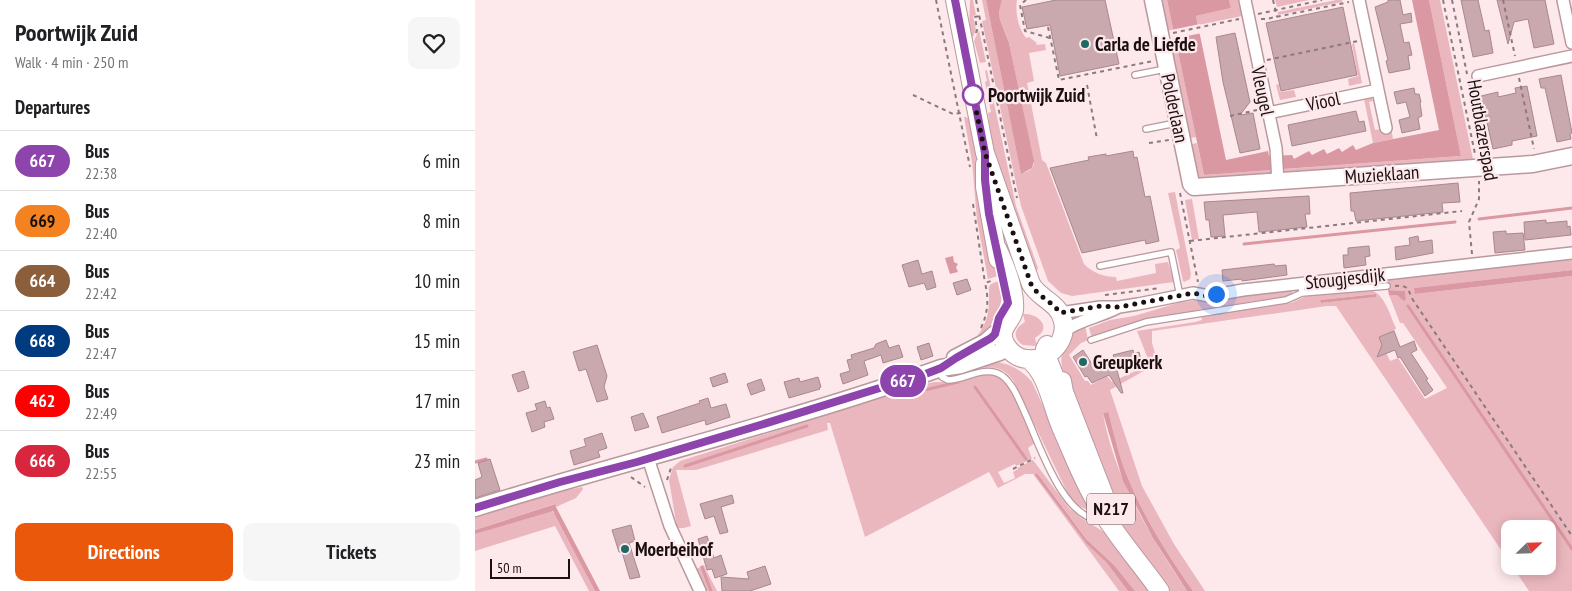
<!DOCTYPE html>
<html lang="en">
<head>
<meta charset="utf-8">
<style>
	body { margin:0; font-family:"PT Sans Narrow",sans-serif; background:#f6f6f6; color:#202124; height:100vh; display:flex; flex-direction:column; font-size:19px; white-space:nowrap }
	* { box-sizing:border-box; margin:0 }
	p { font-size:16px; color:#757577 }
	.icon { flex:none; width:28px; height:28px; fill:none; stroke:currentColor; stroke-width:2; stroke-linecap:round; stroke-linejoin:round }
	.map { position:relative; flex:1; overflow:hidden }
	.side { display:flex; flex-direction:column; background:#fff; width:475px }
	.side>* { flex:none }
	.badge { padding:0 10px; border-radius:16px; font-size:18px; line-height:32px }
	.needle { width:32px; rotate:67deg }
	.buttons { position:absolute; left:1026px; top:520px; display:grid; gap:10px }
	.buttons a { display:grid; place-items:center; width:55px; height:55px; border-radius:10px; background:#fff; box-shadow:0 2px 12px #0003; font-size:25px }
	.scale { position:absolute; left:15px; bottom:12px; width:80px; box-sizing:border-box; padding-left:5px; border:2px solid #1b0f11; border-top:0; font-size:14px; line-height:18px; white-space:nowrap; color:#1b0f11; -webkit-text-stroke:4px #fde8eb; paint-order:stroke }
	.you { position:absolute; width:25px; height:25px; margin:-12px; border:4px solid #fff; border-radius:50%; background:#1a73e8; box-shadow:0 0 0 8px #1a73e833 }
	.map>.badge { position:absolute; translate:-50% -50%; box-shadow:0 0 0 2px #fff }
	h2 { padding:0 15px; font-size:19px; line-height:45px }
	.round { display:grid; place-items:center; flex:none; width:52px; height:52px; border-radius:10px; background:#f6f6f6 }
	.summary { display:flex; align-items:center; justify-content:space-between; height:85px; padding:0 15px }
	h1 { font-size:24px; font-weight:700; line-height:38px }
	.primary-button { display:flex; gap:10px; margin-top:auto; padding:10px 15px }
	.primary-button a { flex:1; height:58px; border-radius:10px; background:#ea580c; color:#fff; font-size:20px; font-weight:700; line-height:58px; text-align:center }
	.primary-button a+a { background:#f6f6f6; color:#202124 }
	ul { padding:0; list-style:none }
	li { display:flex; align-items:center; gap:15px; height:60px; padding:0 15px; border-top:1px solid #e0e0e0 }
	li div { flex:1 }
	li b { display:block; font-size:19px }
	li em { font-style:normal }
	li .badge { min-width:55px; font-weight:700; text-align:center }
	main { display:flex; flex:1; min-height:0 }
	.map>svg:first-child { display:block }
</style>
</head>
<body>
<main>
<section class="side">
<div class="summary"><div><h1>Poortwijk Zuid</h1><p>Walk · 4 min · 250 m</p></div><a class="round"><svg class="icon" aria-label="heart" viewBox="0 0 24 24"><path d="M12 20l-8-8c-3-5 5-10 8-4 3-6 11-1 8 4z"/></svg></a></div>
<h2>Departures</h2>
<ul>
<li><span class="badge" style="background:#8e44ad;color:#fff">667</span><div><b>Bus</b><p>22:38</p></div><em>6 min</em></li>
<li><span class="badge" style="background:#f58220;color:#111">669</span><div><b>Bus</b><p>22:40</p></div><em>8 min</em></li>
<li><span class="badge" style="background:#8b5e3c;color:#fff">664</span><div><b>Bus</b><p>22:42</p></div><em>10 min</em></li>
<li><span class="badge" style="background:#003b80;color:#fff">668</span><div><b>Bus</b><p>22:47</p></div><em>15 min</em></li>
<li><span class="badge" style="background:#f00;color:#fff">462</span><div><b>Bus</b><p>22:49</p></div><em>17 min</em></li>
<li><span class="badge" style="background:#d7263d;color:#fff">666</span><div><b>Bus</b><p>22:55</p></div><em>23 min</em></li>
</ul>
<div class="primary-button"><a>Directions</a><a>Tickets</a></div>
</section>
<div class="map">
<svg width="1097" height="591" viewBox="0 0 1097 591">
	<rect width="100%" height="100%" fill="#fde8eb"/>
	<!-- green -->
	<path fill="#ebb7bf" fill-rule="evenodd" d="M 495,0 L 498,0 L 501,15 L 498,16 L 501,30 L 496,41 L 494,30 Z
		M 507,0 L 511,0 L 546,173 C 552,172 558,170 559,163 L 534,43 L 525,20 L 524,12 L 527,0 L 542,0 C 540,12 543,28 551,38 L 554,37 L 562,43 L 561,45 L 570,44 L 571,50 L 554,53 L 559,81 L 552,83 L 567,160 L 571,163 L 609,264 C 618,273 629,277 641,277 L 642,281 L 681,273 L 680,264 L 693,262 L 699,282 L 597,296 L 586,293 L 573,281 L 546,206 L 542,188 L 507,21 L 511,20 Z
		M 683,0 L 692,0 L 721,137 L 711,139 L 691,41 L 698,39 L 697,30 L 689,31 Z
		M 754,0 L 763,0 L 767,16 L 723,25 L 721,16 L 756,8 Z
		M 800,0 L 834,0 L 802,7 Z
		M 861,0 L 867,0 L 867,2 L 803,15 L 803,12 Z
		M 954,0 L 965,0 L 999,164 L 810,177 L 807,173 L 810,169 L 986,156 Z
		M 504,30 L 511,62 L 505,63 L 499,41 Z
		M 879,43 L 887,83 L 874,86 L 873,79 L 883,76 L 877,44 Z
		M 512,70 L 541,206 L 563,268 L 562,271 L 557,273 L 518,157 L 513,113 L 516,112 L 510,82 L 512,81 L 510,71 Z
		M 804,84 L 805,92 L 819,90 L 821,97 L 805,100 L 801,85 Z
		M 897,97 L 898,101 L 894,102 L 900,130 L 916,127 L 918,139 L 898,143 L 889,99 Z
		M 489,117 L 495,118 L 501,137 L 515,243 L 523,276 L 513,279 L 502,220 L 497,162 Z
		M 722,143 L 729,175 L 796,170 L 797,177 L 734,182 L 721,178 L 713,145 Z
		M 700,192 L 716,274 L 715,279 L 709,282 L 708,281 L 701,250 L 705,248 L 693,193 Z
		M 717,199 L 724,239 L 717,240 L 710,200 Z
		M 1097,259 L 1097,270 L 940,288 L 940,294 L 1097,276 L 1097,591 L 1054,591 L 1037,566 L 1072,566 L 1072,529 L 1035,529 L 1035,563 L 861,306 L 852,306 L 677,331 L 677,343 L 683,363 L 635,390 L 667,486 L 699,544 L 730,591 L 718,591 C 693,555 669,518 653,478 C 644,457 639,434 632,412 L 628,413 C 639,478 676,537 712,591 L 692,591 L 649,527 L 631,491 L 589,377 C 582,353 589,338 610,325 L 613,340 L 606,343 L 594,355 L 610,381 L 613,381 L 616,385 L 632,376 L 637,382 L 675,364 L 662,331 L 720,322 L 727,320 L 726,316 L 816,303 L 836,294 L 898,291 C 911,297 915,316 921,328 L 919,331 L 904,337 L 915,361 L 923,358 L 950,399 L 972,388 L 928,323 L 925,323 L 914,295 L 922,295 L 931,299 L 930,291 L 913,290 L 912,285 L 842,289 L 842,287 ZM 900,294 L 901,297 L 846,303 L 845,300 Z
		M 524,281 L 527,297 L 525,306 L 513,331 L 499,340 C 515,321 514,310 514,287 L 516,284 Z
		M 817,290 L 817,295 L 809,298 L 778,301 L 724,312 L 671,319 L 617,338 L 614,328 L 635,320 L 659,316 L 706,302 Z
		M 548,314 C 564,313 578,328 560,338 L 562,346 L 548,345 C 537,338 539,328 550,322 Z
		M 508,361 C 527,361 544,366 557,382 L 617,512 L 602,505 L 593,494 L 538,380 C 530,370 522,366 510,368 Z
		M 511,374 L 522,375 L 536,390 L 561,442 L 553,448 L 557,459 L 541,466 L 540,464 L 523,472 L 529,483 L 540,478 L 538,472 L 543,469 L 542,468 L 558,460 L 594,508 L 606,518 L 631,533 L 678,591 L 660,591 L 639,565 L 611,539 L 562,473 L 561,475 L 608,538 L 631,562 L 653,591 L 644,591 L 558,474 L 550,474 L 523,488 L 514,472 L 390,537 L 355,423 L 352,423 L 353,430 L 221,470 L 201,470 L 216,526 L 209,528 L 202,528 L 194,480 L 198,467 L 205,461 L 446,385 L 459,382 L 477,382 Z
		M 107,487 L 108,489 L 101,498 L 81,507 L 79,504 L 0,530 L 0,516 L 66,495 Z
		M 76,510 L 81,515 L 120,591 L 114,591 L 80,526 L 0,551 L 0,534 Z
		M 229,565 L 230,568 L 242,591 L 230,591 L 219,570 Z"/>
	<!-- water -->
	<path fill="#da98a3" d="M 511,0 L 527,0 L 524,12 L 525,20 L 534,43 L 559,161 L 557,168 L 546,174 Z
		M 692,0 L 754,0 L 756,8 L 721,16 L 751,160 L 793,151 L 794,156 L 817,155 L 819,159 L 834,151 L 837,155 L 849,149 L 852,154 L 864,148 L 867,152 L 878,145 L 881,150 L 898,143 L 964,130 L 937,0 L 954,0 L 986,156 L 729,175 Z
		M 478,256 L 479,262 L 483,264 L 481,267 L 483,272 L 475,274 L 470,258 Z
		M 1097,270 L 1097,276 L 940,294 L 939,288 Z
		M 913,290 L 930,291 L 931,299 L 929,301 L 922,295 L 914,295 Z
		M 901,294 L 901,297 L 846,303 L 845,300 Z
		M 633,412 C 639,434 644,457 653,478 C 669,518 693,555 718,591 L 712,591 L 678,538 L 648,481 L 628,413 Z
		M 562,473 L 611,539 L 639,565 L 660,591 L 653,591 L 631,562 L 612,544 L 560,475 Z
		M 80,504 L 81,507 L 125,591 L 120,591 L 78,511 L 0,534 L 0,530 Z"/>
	<!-- pier -->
	<path fill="#fde8eb" d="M 725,24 L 727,33 L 698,39 L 696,30 Z"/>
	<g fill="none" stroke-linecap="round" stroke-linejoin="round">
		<!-- stream -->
		<path stroke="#da98a3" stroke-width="3" d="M 1004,219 L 1097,208
			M 769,244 L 980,222
			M 933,306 L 1097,549
			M 500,387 L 551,459
			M 426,393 L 454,389 L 483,382
			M 0,462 L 11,459
			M 210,466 L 332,426
			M 227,567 L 236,591"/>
	</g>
	<!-- building -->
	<path fill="#caa9ae" stroke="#a8888d" d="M 581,0 L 630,0 L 644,64 L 585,76 L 575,25 L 552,29 L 547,7 Z
		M 913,0 L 925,0 L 928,15 L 936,13 L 937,22 L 925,24 L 929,43 L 934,42 L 937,55 L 933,56 L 935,69 L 914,73 L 911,61 L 913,60 L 900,7 L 913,2 Z
		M 986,0 L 1003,0 L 1010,31 L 1014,30 L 1018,53 L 998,57 Z
		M 1022,0 L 1070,0 L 1079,44 L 1059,48 L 1053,19 L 1039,22 L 1033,44 Z
		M 868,7 L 882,75 L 806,91 L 791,23 Z
		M 760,33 L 775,102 L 765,115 L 778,113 L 785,149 L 765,153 L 748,82 L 741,37 Z
		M 1086,75 L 1097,133 L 1095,134 L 1096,139 L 1082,142 L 1070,88 L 1066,88 L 1064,79 Z
		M 1052,86 L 1062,136 L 1037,141 L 1037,145 L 1018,149 L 1006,96 L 1023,92 L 1023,97 L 1041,93 L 1040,88 Z
		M 939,88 L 940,94 L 944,94 L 946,102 L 945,103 L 947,116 L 943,118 L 945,129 L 927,133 L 924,120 L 935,117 L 931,102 L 922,104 L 919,92 Z
		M 881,111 L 884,122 L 889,121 L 891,131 L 817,146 L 813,125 Z
		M 658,151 L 659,158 L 662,157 L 670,197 L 675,196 L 684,241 L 671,244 L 670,240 L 607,253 L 575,168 L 614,160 L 613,157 L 631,154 L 631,156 Z
		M 983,183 L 985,202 L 967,203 L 968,212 L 881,221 L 879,211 L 876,211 L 875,193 Z
		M 834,196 L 835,214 L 830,214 L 832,227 L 784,232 L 782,212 L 748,215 L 750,236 L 736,237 L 734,220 L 731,220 L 729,202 Z
		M 1071,220 L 1071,223 L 1092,221 L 1092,227 L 1095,226 L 1096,235 L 1050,240 L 1049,222 Z
		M 1031,231 L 1031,234 L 1048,233 L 1050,250 L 1020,253 L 1018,232 Z
		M 943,236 L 944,242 L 957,240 L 958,253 L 921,260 L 920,247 L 935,245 L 934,238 Z
		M 894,246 L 895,256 L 890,257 L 891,265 L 869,268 L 868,255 L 873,255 L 873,248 Z
		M 443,260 L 447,274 L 457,271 L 461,287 L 452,290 L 449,283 L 434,287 L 427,265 Z
		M 799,264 L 800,266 L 811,265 L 812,275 L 767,281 L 767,279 L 748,281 L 747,270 Z
		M 492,279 L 496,290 L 482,295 L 478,283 Z
		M 919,331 L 925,347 L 939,341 L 942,350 L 936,353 L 953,379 L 951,380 L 958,390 L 950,396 L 925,357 L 923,358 L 920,350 L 902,357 L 907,345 L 904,337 Z
		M 411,340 L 414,348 L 424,345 L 428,357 L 408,363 L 406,355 L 389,361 L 393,375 L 368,384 L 365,374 L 375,371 L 372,360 L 377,359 L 376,355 L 399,348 L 401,344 Z
		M 454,343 L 458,356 L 446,360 L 442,347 Z
		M 122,345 L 132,376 L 129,387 L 133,399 L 122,402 L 111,369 L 104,371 L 98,352 Z
		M 608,350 L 617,364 L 639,358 L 638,355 L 658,350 L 659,354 L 664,352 L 667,364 L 642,370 L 648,393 L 646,393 L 634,375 L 617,383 L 612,376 L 610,377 L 598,357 Z
		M 49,371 L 54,388 L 43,392 L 37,375 Z
		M 250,373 L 253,382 L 238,387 L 235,378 Z
		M 343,377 L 346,387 L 344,388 L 345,389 L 314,398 L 309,382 L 324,378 L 325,382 Z
		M 286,379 L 290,390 L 276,395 L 272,384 Z
		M 233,398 L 236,408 L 251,404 L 255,417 L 231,425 L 230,420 L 187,433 L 182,417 L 225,403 L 224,401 Z
		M 70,401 L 72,408 L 75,407 L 79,419 L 69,422 L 70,427 L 57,432 L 51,413 L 62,410 L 60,404 Z
		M 168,413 L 174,427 L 160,431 L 156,417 Z
		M 127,433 L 132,448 L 123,451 L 125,457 L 99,465 L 95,451 L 111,446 L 109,439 Z
		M 15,459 L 25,490 L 0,498 L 0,480 L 7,477 L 3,463 Z
		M 257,495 L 259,503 L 246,507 L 253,532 L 245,534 L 239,516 L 230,519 L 225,504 Z
		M 156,525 L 160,541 L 154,543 L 165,577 L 155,579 L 147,552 L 144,552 L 137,530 Z
		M 232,536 L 239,558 L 246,555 L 252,574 L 240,578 L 237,569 L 232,570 L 223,539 Z
		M 290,566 L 296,584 L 275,591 L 247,591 L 246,577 L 274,579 L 272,572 Z"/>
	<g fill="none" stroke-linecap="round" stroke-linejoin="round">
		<!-- lane casing -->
		<g stroke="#b9999e" stroke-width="8">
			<path id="lane" d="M 660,75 L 690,69
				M 671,129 L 701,123
				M 625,266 L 696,252 L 705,296
				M 827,293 L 912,286
				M 616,340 L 671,322 L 811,300 L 827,293 L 826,283
				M 464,370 L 467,377 L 473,380 C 488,380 507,367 522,373 C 536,378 544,400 550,413 C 564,443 588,521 627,520"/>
		</g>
		<!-- street casing -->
		<g stroke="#b9999e" stroke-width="14">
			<path id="street" d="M 770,0 L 801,148 L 803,182
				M 884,0 L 911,128
				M 1088,0 L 1097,43
				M 1003,76 L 1097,56
				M 793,113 L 903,90
				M 585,313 L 625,307 L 644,307 L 663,304 L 718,293 L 734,296 L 768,290 L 1097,253
				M 588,332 C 603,320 625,317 642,308
				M 173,458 L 195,526 L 225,591"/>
		</g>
		<!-- secondary casing -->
		<g stroke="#b9999e" stroke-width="19">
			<path id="secondary" d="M 678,0 L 714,174 L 716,184 L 719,187 L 1058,164 L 1097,156
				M 480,358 L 511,342 L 520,334
				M 0,508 C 155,460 313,422 466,368 L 486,365 L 525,352"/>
		</g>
		<!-- primary casing -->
		<g stroke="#b9999e" stroke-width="20">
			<path id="primary" d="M 480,0 L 510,153 L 556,284 C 564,299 584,302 588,321 C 595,351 552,374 533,348 C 519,329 538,322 539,310 C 541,292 529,263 522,248
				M 510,164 L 510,187 L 523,259
				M 572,345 L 570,349 L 570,352 L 581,380 L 589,392
				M 553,359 C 572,372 577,407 586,427 C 598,454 608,482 624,507 C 642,537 665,563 685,591
				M 587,381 L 589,392 L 629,495"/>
		</g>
		<!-- path -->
		<path stroke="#8b7a7d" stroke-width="2" stroke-dasharray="4 4" stroke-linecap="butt" d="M 461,0 L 495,167
			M 501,0 L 542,198
			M 551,0 L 545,5 L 550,31 L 575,38
			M 798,0 L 802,17
			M 968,0 L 1000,154
			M 977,0 L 992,74
			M 1028,0 L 1040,56
			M 783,14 L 847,0
			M 786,19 L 791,19 L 874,2
			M 573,27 L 584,80 L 678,61
			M 501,33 L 502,30 L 500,17 L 504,16
			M 698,33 L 764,19
			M 792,60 L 883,41
			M 1044,78 L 1059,149
			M 994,82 L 1009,155
			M 612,85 L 622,139
			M 438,95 L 478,114 L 486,113
			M 755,116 L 782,110
			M 674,143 L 694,140
			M 705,193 L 723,282
			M 498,204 L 510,283
			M 715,241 L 987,211
			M 997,254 L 994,222 L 1004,199 L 1004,181
			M 920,286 C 935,285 932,289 938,300 L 1097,536
			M 630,295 L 685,288
			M 506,328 C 513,313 514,299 510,283 L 519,280
			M 538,469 L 560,458
			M 156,477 L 170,487
			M 192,480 L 197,465"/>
		<!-- lane -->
		<use href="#lane" stroke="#fff" stroke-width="5.5"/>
		<!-- street -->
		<use href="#street" stroke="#fff" stroke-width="11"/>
		<!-- secondary -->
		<use href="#secondary" stroke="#fff" stroke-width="16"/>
		<!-- primary -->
		<use href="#primary" stroke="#fff" stroke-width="18"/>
	</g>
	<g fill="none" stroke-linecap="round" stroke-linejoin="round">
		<!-- line casing -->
		<g stroke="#fff" stroke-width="11">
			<path id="line" d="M 0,508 L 85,482 L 162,462 L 282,426 L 453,373 L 466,368 L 481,358 L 516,338 L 520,334 L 524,318 L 533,303 L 514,214 L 510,180 L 510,153 L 480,0"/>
		</g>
		<!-- line -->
		<use href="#line" stroke="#8e44ad" stroke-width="8"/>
		<!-- walk -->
		<path stroke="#1b0f11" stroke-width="5" stroke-dasharray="0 9" d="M 498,95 L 510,153 L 556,284 C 563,297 577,301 585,313 L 625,306 L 644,307 L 718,293 L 732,296 L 741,294"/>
	</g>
	<!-- markers -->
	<g fill="#1e6964" stroke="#fde8eb" stroke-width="2">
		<circle cx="610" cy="44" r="5"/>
		<circle cx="608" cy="362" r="5"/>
		<circle cx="150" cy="549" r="5"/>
	</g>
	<circle fill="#fff" stroke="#8e44ad" stroke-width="2.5" cx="498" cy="95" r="10"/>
	<g text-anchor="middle" stroke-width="4.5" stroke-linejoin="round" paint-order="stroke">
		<!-- shield labels -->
		<rect fill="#fde8eb" stroke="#5f5052" stroke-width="1" x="612" y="493.5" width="48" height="31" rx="4"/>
		<g font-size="18" font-weight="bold" fill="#1b0f11">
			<text x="636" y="515">N217</text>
		</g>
		<!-- poi labels -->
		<g font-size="19" font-weight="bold" fill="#1b0f11" stroke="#fde8eb" text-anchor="start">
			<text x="620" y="51">Carla de Liefde</text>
			<text x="618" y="369">Greupkerk</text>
			<text x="160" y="556">Moerbeihof</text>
		</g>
		<!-- street labels -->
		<g font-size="19" fill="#1b0f11" stroke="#fde8eb">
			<text transform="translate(788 91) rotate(78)" y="7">Vleugel</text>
			<text transform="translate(848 101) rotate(-12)" y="7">Viool</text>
			<text transform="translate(700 108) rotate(78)" y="7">Polderlaan</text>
			<text transform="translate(1008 130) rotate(80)" y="7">Houtblazerspad</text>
			<text transform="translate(907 174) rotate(-4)" y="7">Muzieklaan</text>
			<text transform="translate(870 278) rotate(-6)" y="7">Stougjesdijk</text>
		</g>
		<!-- stop labels -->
		<g font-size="19" font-weight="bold" fill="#1b0f11" stroke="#fde8eb" text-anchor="start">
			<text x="513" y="102">Poortwijk Zuid</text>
		</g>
	</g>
</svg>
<div class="buttons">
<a><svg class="needle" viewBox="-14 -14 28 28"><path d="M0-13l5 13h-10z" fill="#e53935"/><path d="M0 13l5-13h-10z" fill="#757577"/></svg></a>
</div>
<div class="scale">50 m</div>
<div class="you" style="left:741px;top:294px"></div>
<b class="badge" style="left:428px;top:381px;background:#8e44ad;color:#fff">667</b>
</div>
</main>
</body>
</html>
